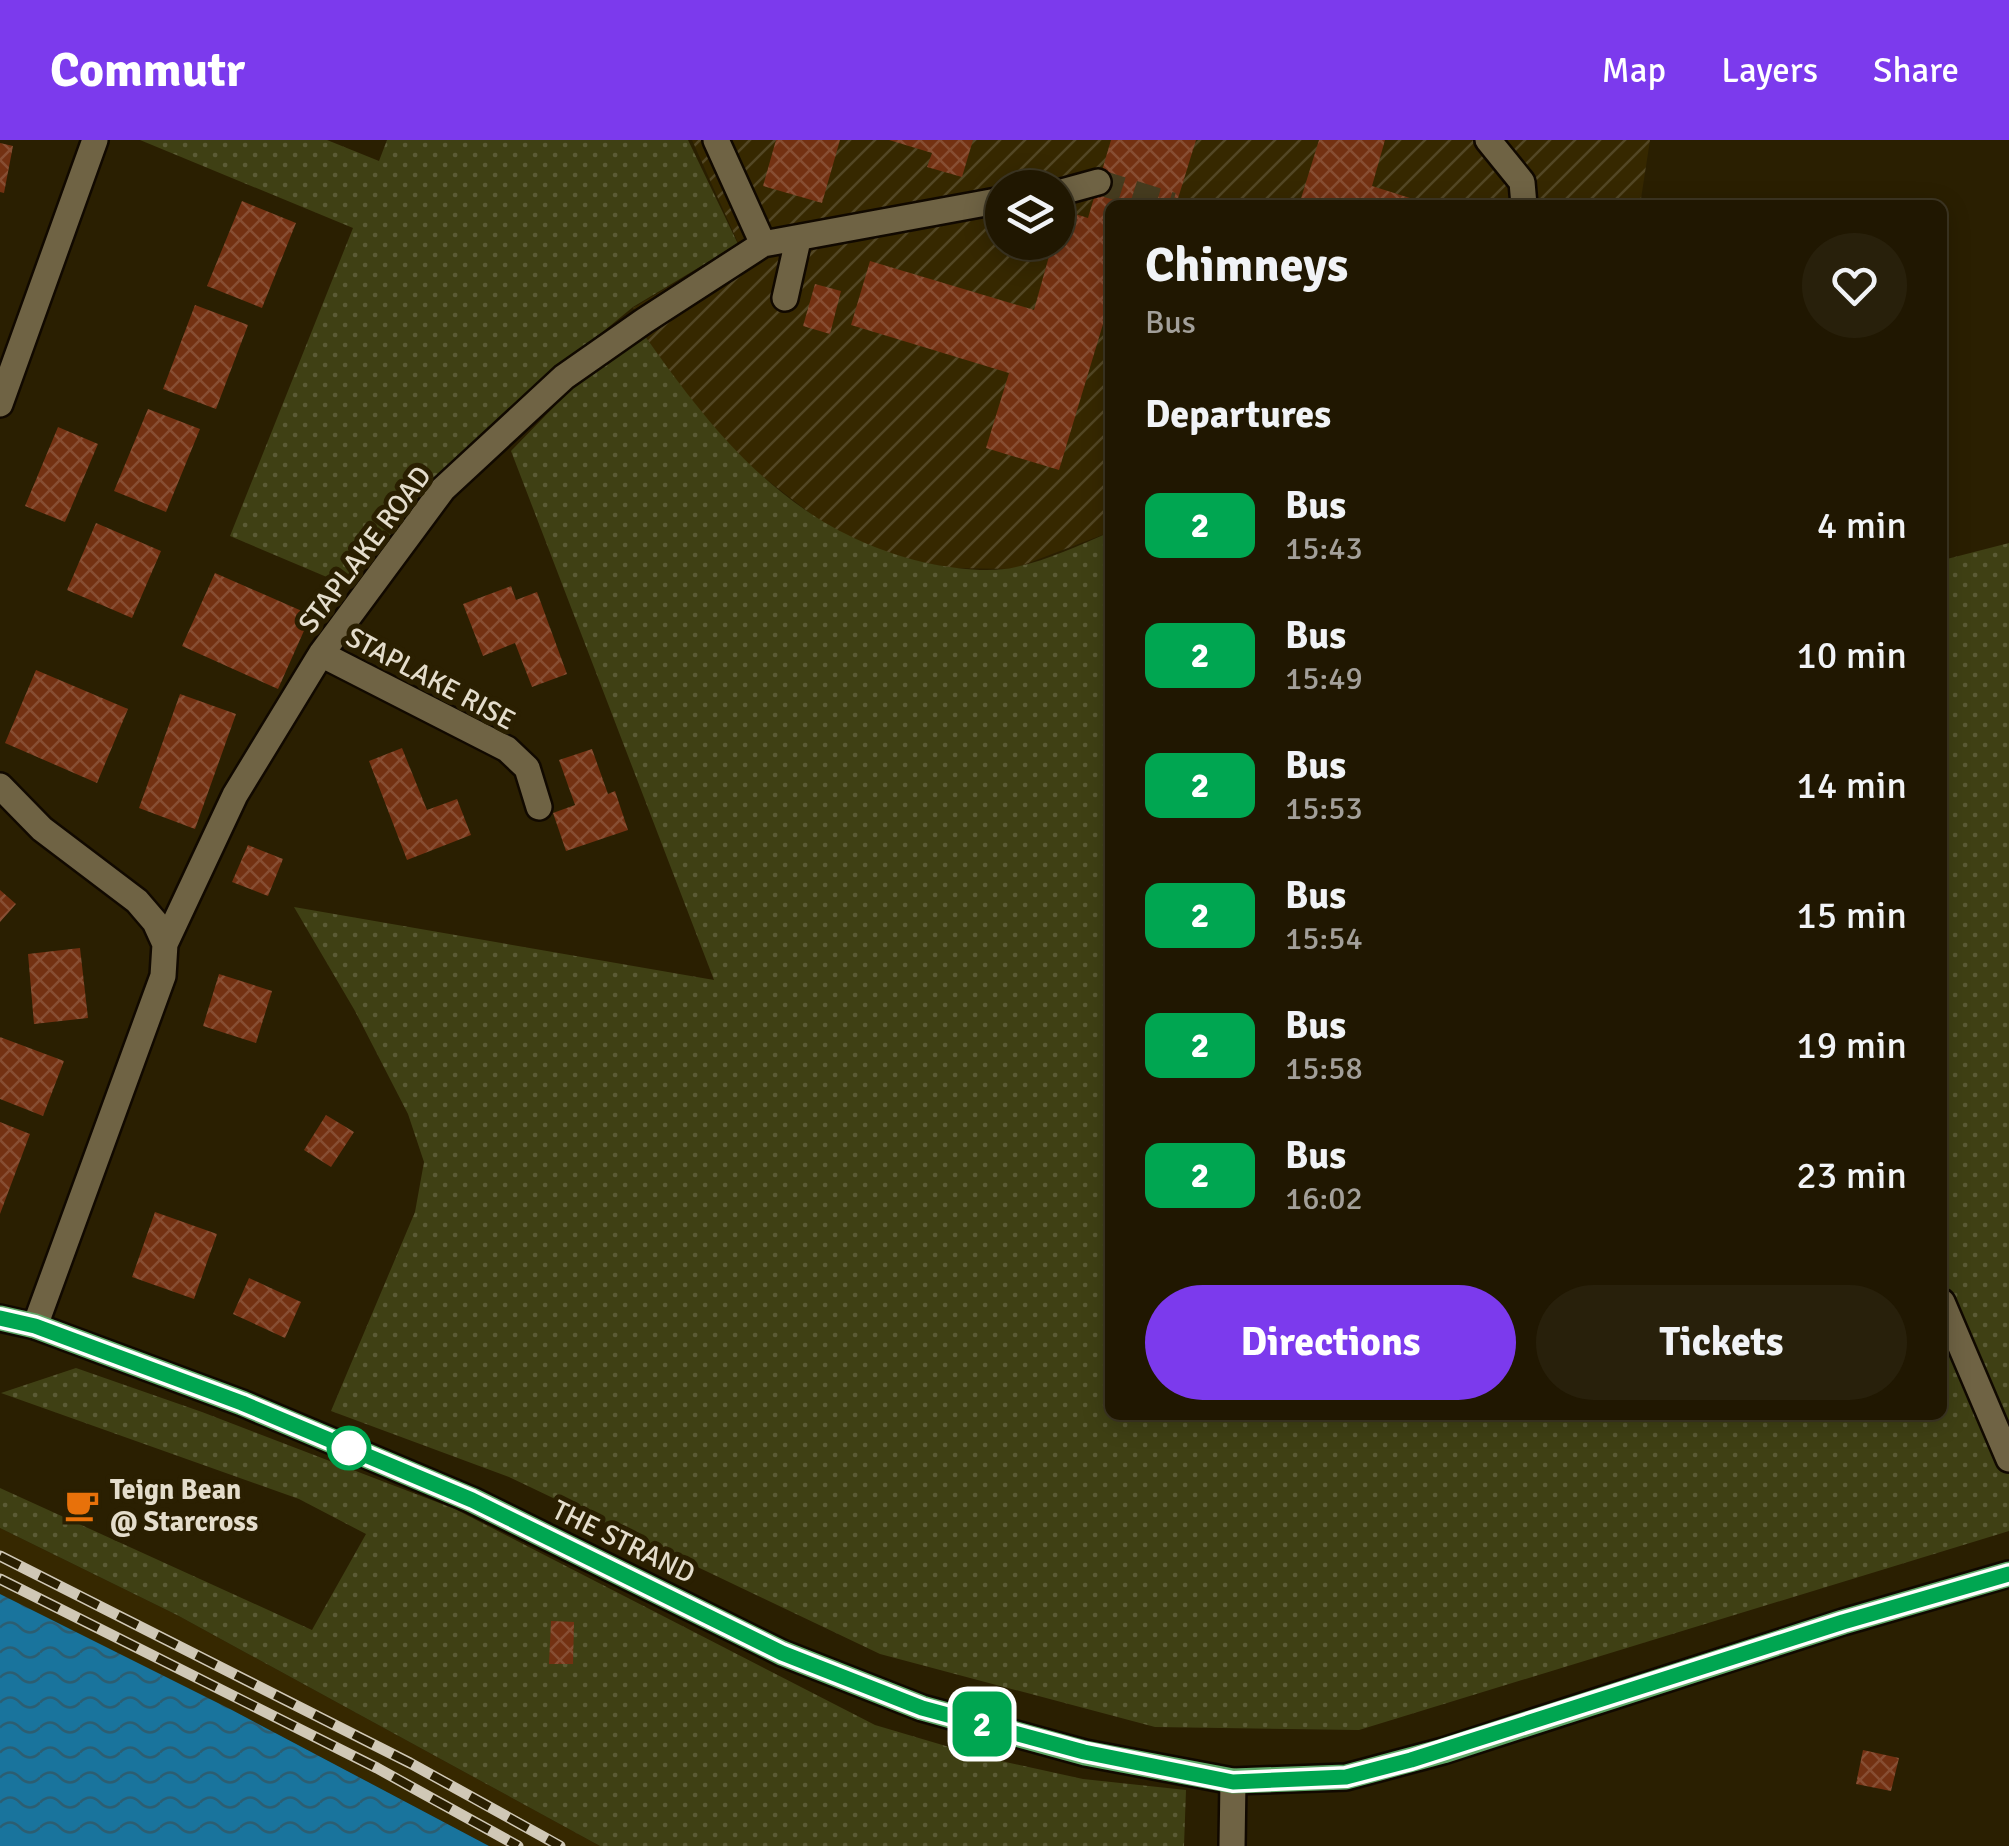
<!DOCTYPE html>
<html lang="en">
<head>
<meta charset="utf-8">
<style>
	body { margin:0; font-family:Signika,sans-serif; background:#28200b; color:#f1f3f6; height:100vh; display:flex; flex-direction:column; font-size:38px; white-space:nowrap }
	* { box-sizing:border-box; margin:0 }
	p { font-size:32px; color:#a29f99 }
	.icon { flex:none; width:55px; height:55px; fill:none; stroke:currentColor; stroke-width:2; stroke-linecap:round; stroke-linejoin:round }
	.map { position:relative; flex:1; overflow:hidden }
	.panel { position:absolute; left:1105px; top:60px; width:842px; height:1220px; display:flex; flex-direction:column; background:#201701; border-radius:15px; box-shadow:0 5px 25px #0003,0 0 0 2px #3d3623 }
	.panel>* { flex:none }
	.badge { padding:0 20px; border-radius:15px; font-size:35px; line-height:65px }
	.buttons { position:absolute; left:985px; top:30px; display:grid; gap:20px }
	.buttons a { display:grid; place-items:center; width:90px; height:90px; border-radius:50%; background:#201701; box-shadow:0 5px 25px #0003,0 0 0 2px #3d3623; font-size:50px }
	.map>.badge { position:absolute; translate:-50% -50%; box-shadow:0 0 0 5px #fff }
	h2 { padding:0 40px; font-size:38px; line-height:90px }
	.round { display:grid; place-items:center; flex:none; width:105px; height:105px; border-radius:52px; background:#28200b }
	.overview { display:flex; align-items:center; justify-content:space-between; height:170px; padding:0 40px }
	h1 { font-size:48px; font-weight:800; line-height:75px }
	.cta { display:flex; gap:20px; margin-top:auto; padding:20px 40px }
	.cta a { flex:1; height:115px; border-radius:60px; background:#7c3aed; color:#fff; font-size:40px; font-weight:800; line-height:115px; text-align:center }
	.cta a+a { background:#28200b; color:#f1f3f6 }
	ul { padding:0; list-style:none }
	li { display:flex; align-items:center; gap:30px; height:130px; padding:0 40px }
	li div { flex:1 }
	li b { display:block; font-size:38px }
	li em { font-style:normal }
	li .badge { min-width:110px; font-weight:700; text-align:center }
	header { display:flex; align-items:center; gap:60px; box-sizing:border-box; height:140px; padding:0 50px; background:#7c3aed; color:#fff }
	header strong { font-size:48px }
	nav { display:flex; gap:55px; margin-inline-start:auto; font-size:35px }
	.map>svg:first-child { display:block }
</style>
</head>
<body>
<header>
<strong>Commutr</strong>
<nav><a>Map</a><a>Layers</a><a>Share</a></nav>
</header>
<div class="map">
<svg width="2009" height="1706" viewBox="0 0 2009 1706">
	<defs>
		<pattern id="industrial-furrows" width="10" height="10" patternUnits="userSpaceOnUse" patternTransform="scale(2.5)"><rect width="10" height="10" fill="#362800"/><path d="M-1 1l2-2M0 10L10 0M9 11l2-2" fill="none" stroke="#534724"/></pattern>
		<pattern id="grass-dots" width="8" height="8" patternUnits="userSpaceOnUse" patternTransform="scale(2.5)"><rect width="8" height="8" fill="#3f4014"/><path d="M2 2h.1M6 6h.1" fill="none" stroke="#5b5b35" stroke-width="1.8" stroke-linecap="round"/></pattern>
		<pattern id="water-waves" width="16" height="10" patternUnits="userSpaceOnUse" patternTransform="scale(2.5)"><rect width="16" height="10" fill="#19749d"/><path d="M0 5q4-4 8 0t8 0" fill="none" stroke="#2c5e72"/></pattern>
		<pattern id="building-cross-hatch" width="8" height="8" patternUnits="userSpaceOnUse" patternTransform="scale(2.5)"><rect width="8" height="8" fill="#733112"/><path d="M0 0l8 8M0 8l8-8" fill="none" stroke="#874e33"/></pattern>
	</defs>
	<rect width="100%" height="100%" fill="#2a1f01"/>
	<!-- built -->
	<path fill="#362800" d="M 0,1388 L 177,1475 L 600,1706 L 489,1706 L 232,1570 L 0,1454 Z"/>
	<!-- industrial -->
	<path fill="url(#industrial-furrows)" fill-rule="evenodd" d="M 692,0 L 1650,0 L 1640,65 L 1110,65 L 1110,392 L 1013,429 L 951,428 L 906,419 L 876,410 L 829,388 L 740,319 L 693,265 L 645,196 L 652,192 L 633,168 L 739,105 ZM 1002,48 L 1058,48 L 1058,102 L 1002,102 Z"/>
	<!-- grass -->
	<path fill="url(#grass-dots)" d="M 140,0 L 327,0 L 379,21 L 387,0 L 688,0 L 738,104 L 633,167 L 515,264 L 348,446 L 230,396 L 353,88 Z
		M 645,196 C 720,303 798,396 932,424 C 957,429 992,433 1016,427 C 1048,420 1080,405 1110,392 L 1110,1275 L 1942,1275 L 1943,420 L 2009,403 L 2009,1391 L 1359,1590 L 1155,1587 L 880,1514 L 509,1337 L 331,1271 L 415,1072 L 424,1022 L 408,974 L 355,871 L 294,767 L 714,840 L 511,311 L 578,242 Z
		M 76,1228 L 202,1272 L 455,1369 L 875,1585 L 983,1617 L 1083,1639 L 1186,1650 L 1184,1706 L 600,1706 L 177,1475 L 0,1388 L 0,1348 L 312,1490 L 366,1394 L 299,1359 L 1,1253 Z"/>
	<!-- water -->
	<path fill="url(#water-waves)" d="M 0,1454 L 232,1570 L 489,1706 L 0,1706 Z"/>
	<!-- building -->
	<path fill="url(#building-cross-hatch)" d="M 776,0 L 840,0 L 822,63 L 763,46 Z
		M 889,0 L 973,0 L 962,37 L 927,27 L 932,13 Z
		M 1111,0 L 1196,0 L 1176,65 L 1110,65 L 1110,161 L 1059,330 L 986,308 L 1009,233 L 851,185 L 870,121 L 1034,170 L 1053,102 L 1058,102 L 1063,70 L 1088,78 Z
		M 1319,0 L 1385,0 L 1372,46 L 1432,65 L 1299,65 Z
		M 0,3 L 13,6 L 4,53 L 0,52 Z
		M 242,61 L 296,83 L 262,168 L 207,146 Z
		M 815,144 L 841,151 L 830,194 L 803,186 Z
		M 195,165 L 248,185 L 216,269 L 163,249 Z
		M 148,269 L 200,289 L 166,372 L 114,351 Z
		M 58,287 L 98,304 L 65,382 L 25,366 Z
		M 96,383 L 161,411 L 132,478 L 67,450 Z
		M 215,433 L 311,475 L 278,549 L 182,506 Z
		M 511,446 L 516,460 L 537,452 L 567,534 L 532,547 L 515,503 L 483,516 L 463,464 Z
		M 36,530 L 128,569 L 97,643 L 5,603 Z
		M 180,554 L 236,574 L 195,689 L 139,668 Z
		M 402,608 L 427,670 L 457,659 L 471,695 L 407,720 L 369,621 Z
		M 592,609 L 608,654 L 615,651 L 628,690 L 566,711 L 553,673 L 575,665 L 559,620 Z
		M 248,705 L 283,719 L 268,756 L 232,742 Z
		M 0,750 L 16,764 L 0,782 Z
		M 80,808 L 88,878 L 34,884 L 28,814 Z
		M 219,834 L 272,851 L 256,903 L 203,886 Z
		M 0,897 L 64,921 L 43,976 L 0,959 Z
		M 326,975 L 354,992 L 331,1027 L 304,1010 Z
		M 0,982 L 30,994 L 0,1074 Z
		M 155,1072 L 217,1094 L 194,1159 L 132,1137 Z
		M 249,1138 L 301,1162 L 285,1198 L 233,1174 Z
		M 75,1354 L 94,1364 L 87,1376 L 69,1367 Z
		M 551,1481 L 574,1482 L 573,1524 L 549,1524 Z
		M 1863,1610 L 1899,1618 L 1891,1651 L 1856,1644 Z"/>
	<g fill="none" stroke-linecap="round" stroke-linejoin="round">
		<!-- minor-tunnel -->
		<path stroke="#463c1f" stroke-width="25" stroke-dasharray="25 12" stroke-linecap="butt" d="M 1098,42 L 1172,65"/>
		<!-- minor casing -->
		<g stroke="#110900" stroke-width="30">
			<path id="minor" d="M 716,0 L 763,104 L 1002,60
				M 1488,0 L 1522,42 L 1524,65
				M 1058,53 L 1098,42
				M 785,158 L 798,100
				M 0,264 L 95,0
				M 321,514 L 507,609 L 527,628 L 539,667
				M 0,646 L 42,689 L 137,761 L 155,782 L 165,804 L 163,836 L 35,1186
				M 165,804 L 235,655 L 321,514 L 443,349 L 564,237 L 644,181 L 763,104
				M 1942,1162 L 2009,1319
				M 1232,1706 L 1233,1641"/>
		</g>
		<!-- major casing -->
		<g stroke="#110900" stroke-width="30">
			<path id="major" d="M 0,1178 L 35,1186 L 242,1263 L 472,1360 L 782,1513 L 922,1568 L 1085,1613 L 1233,1641 L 1346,1637 L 1443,1611 L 1843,1482 L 2009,1434"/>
		</g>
		<!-- minor -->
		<use href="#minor" stroke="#6f6344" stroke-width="25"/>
		<!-- major -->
		<use href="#major" stroke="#5ea867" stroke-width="25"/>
		<!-- rail casing -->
		<g stroke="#d0c8b6" stroke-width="11">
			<path id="rail" d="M 0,1416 L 410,1623 L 560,1706
				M 0,1439 L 377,1628 L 518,1706"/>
		</g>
		<!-- rail -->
		<use href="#rail" stroke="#2a1f01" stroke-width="8" stroke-dasharray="22" stroke-linecap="butt"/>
	</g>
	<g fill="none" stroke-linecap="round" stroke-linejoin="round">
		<!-- line casing -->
		<g stroke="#fff" stroke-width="22">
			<path id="line" d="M 0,1178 L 35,1186 L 242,1263 L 472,1360 L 782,1513 L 922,1568 L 1084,1612 L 1233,1642 L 1346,1637 L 1411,1620 L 1843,1482 L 2009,1434"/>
		</g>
		<!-- line -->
		<use href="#line" stroke="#00a651" stroke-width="15"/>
	</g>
	<!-- icons -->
	<defs>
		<g id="cafe-bare" transform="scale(2.7)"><path d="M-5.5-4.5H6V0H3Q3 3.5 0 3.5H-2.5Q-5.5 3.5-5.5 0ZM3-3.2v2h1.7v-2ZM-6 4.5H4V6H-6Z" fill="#e8710a" stroke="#2a1f01" stroke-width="2.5" paint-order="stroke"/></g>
	</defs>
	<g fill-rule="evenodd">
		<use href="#cafe-bare" x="82" y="1365"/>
	</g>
	<!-- markers -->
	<circle fill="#fff" stroke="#00a651" stroke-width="5" cx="349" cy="1308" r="20"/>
	<g text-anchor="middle" stroke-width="10" stroke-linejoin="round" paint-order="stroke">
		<!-- street labels -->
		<g font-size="28" fill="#e4ddcc" stroke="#2a1f01">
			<text transform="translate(364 409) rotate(-53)" y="10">STAPLAKE ROAD</text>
			<text transform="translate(431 538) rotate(28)" y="10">STAPLAKE RISE</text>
			<text transform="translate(624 1401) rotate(26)" y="10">THE STRAND</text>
		</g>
		<!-- poi labels -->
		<g font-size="28" font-weight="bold" fill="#e4ddcc" stroke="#2a1f01" text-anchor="start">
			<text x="110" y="1359">Teign Bean<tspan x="110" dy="32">@ Starcross</tspan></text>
		</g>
	</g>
</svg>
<div class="buttons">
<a><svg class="icon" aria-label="layers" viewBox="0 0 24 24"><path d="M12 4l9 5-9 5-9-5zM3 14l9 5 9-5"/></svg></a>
</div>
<b class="badge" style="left:982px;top:1584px;background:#00a651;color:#fff">2</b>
<section class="panel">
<div class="overview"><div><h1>Chimneys</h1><p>Bus</p></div><a class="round"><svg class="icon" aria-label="heart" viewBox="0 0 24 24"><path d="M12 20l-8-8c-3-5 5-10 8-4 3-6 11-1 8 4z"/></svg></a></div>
<h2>Departures</h2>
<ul>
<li><span class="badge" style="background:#00a651;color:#fff">2</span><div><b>Bus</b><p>15:43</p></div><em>4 min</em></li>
<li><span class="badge" style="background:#00a651;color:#fff">2</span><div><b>Bus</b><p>15:49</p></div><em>10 min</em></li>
<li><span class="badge" style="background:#00a651;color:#fff">2</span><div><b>Bus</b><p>15:53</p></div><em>14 min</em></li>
<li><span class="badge" style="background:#00a651;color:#fff">2</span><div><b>Bus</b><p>15:54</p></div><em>15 min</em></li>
<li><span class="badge" style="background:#00a651;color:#fff">2</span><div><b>Bus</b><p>15:58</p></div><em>19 min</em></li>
<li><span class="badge" style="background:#00a651;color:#fff">2</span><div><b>Bus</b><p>16:02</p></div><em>23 min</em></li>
</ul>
<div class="cta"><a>Directions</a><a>Tickets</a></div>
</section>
</div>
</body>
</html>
